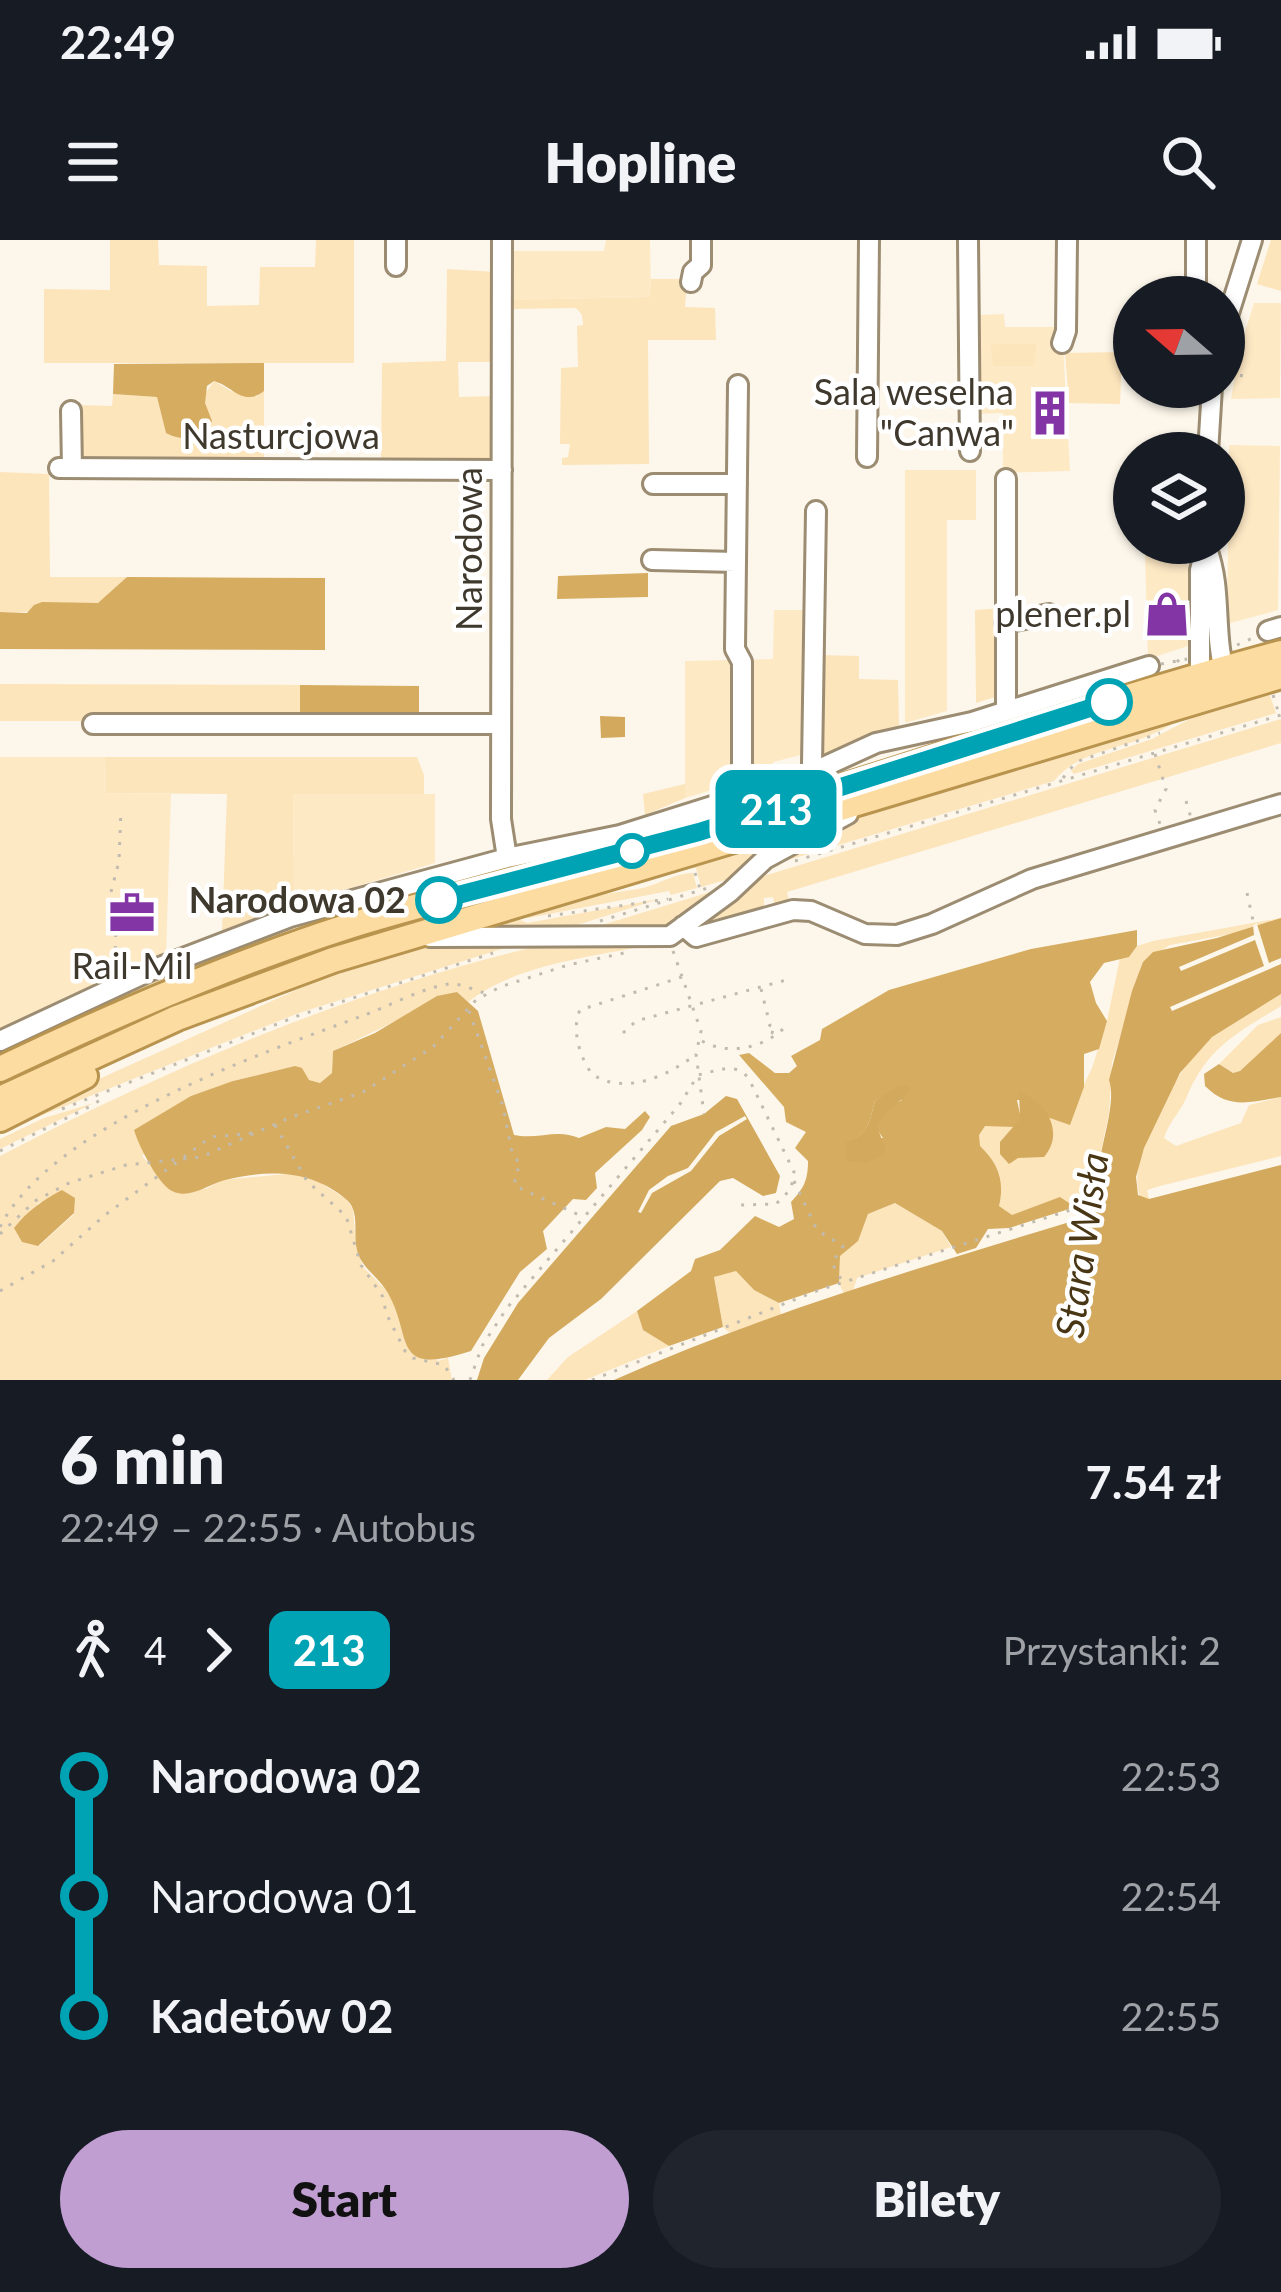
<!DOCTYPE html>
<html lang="pl">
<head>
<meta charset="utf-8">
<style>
	body { margin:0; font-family:Lato,sans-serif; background:#20242c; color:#f1f3f6; height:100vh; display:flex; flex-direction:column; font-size:45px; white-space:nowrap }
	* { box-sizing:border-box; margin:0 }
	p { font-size:39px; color:#9ea1a6 }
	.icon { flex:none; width:66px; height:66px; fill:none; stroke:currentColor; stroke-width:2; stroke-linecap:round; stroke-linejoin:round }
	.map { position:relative; height:1140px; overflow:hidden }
	.details { display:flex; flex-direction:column; background:#171b24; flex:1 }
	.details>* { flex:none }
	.badge { padding:0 24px; border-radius:18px; font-size:42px; line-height:78px }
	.needle { width:78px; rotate:290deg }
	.fabs { position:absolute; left:1113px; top:36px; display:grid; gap:24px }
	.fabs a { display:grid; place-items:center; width:132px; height:132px; border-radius:50%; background:#171b24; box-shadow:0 3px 9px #0004; font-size:60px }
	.map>.badge { position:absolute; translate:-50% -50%; box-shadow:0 0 0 6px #fff }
	.legs { display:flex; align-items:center; gap:18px; height:132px; padding:0 60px; font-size:39px }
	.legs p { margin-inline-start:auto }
	.summary { display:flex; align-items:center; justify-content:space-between; height:204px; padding:0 60px }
	h1 { font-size:66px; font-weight:800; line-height:90px }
	.button { display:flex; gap:24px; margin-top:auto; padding:24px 60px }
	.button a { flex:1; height:138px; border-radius:72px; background:#c09ed2; color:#111; font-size:48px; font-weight:800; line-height:138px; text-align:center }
	.button a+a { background:#20242c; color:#f1f3f6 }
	ul { padding:0 60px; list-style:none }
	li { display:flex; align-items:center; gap:42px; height:120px; font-size:45px }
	li i { display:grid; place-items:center; width:18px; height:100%; margin:0 15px; background:currentColor }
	li i::after { content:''; width:30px; height:30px; margin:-15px; border:9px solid; border-radius:50%; background:#171b24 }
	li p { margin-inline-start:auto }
	li:first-child i { background:linear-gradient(#0000 50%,currentColor 0) }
	li:last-child i { background:linear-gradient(currentColor 50%,#0000 0) }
	.status { display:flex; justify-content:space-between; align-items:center; height:84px; padding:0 60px; background:#171b24; direction:ltr }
	.status svg { height:33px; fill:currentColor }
	header { display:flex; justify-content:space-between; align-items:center; height:156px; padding:0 60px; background:#171b24; font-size:54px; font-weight:800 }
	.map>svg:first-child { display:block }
</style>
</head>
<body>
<div class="status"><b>22:49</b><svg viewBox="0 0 49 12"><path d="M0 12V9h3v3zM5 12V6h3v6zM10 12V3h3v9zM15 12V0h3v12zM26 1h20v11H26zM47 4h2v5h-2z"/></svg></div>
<header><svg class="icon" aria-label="menu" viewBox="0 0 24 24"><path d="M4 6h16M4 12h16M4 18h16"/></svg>Hopline<svg class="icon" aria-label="search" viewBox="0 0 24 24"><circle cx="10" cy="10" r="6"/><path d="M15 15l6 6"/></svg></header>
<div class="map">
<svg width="1281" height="1140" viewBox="0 0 1281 1140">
	<rect width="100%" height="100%" fill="#fdf7eb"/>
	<!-- built -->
	<path fill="#fee9c5" d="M 606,0 L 650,0 L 651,57 L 507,60 L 508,11 L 604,11 Z
		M 1254,63 L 1281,63 L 1280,158 L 1231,159 L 1239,111 Z
		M 1004,74 L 1005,87 L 1062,87 L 1070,231 L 1003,233 L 1003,173 L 977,174 L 977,75 Z
		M 1229,205 L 1280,206 L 1278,370 L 1227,384 Z
		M 905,230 L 976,230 L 976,280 L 947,280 L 947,471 L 905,483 Z
		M 1173,312 L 1173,323 L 1188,324 L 1188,406 L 1148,419 L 1145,313 Z
		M 774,370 L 811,370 L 809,513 L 773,522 L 773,532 L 685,558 L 685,421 L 773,419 Z
		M 0,517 L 105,517 L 106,553 L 171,554 L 166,715 L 67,756 L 0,790 Z
		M 293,554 L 435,554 L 435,623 L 294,665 Z"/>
	<!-- green -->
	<path fill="#fce4bb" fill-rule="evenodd" d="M 110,0 L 158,0 L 159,25 L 207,26 L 207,66 L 259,65 L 260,27 L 315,27 L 316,0 L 354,0 L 354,123 L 44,123 L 44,49 L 110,50 Z
		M 1271,0 L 1281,0 L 1281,51 L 1257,44 Z
		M 447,29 L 496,32 L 496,122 L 458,122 L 459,157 L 498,156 L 497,226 L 381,225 L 382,123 L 446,121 Z
		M 651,39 L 687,39 L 685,67 L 715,68 L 716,100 L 648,100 L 649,224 L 562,225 L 562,218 L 568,217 L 570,204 L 560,204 L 561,128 L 578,127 L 577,86 L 583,85 L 582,75 L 576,68 L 507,69 L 507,60 L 650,57 Z
		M 995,104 L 1036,104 L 1034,126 L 993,126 L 991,106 Z
		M 1122,112 L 1120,164 L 1069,163 L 1065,113 Z
		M 214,141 L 231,151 L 257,156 L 264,151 L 264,226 L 77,220 L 76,175 L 80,165 L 112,166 L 113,154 L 157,157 L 166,193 C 179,201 193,198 206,191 L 204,155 Z
		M 0,232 L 49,234 L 50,337 L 127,337 C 120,346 110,359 98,363 C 77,370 23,373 0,372 Z
		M 1002,368 L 1001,455 L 976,463 L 975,370 Z
		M 819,415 L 859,416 L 859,439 L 898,440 L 899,487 L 818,516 Z
		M 0,444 L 300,445 L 300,481 L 0,481 Z
		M 1269,453 L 1276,473 L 1074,534 L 1071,531 L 1078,524 L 1152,499 L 1207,470 Z
		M 1189,475 C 1175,482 1161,491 1146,497 C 1114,510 1076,513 1054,541 L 758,629 L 853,578 Z
		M 1281,479 L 1281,503 L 787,652 L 790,666 L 775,666 L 773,657 L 764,658 L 764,668 L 697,693 L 698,678 L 747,641 Z
		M 105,517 L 417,517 L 424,535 L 424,554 L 293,554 L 294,665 L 222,692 L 227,554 L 106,553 Z
		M 685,544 L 685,558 L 645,575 L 643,554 Z
		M 831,579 L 744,635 L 701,647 L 696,628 L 680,629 L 705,616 Z
		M 693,633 L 697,648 L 671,655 L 669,651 L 528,678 L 526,675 C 561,661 602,654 638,649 C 657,646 671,634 693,633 Z
		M 730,646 L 664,691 L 579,692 Z
		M 530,652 L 0,850 L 0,838 C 127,782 253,724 387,685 C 435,671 481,657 530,652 Z
		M 659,659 L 552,693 L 454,695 L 519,674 L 520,680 L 527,683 Z
		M 1281,678 L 1281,685 L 1170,705 L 1143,722 L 1112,823 L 1109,873 L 1094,943 L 1098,966 L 1089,976 L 1089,961 L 1084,966 L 1073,966 L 1009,988 L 1001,980 L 962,890 L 1077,859 L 1092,828 L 1107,781 L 1120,718 L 1129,717 L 1137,706 L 1153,701 Z
		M 260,693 L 235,712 L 0,813 L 0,808 L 84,766 Z
		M 520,703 L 299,773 L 0,892 L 88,844 L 334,733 L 429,705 Z
		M 551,703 L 654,704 C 594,717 518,723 468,762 L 457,752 L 333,811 L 332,833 L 320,843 L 309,840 L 295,826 L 233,841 L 142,916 L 160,937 L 206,949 L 222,940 L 296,933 L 310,936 L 346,959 L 353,969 L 356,1007 L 363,1027 L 386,1050 L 438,1121 L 448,1118 L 452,1140 L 0,1140 L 0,916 C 174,825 359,747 551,703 ZM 40,962 L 74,974 L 39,1006 L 22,1002 L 15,988 Z
		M 1281,754 L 1281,766 C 1237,793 1208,807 1187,856 C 1181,872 1169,881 1164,898 L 1176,906 L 1241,883 L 1249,865 L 1281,857 L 1281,916 L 1160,946 L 1147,950 L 1149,959 L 1141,958 C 1123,926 1177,831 1202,806 C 1223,785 1254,766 1281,754 Z
		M 1281,777 L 1281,793 L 1240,831 L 1233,833 L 1219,824 L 1258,785 Z
		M 94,863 L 0,909 L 0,899 L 44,878 Z
		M 895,963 L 942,991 L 951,1007 L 857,1038 L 853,1051 L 844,1054 L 839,1043 L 840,1016 L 858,1000 L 868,974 Z
		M 736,1031 L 754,1050 L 779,1063 L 781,1075 L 730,1093 L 723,1087 L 714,1036 Z
		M 637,1071 L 643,1090 L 669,1106 L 585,1140 L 547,1140 L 568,1117 Z"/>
	<!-- forest -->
	<path fill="#d6ac60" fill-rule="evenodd" d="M 264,123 L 264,151 C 243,167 234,147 214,141 L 207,146 L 205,163 L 212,181 C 203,198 183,203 166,193 L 157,157 L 113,154 L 114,124 Z
		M 648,333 L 648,357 L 557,359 L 558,336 Z
		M 127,337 L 325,338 L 325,410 L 0,409 L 0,372 L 27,373 L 34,365 L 42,362 L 98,363 Z
		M 300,445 L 419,446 L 419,481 L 300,481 Z
		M 1137,690 L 1137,706 L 1129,717 L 1104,723 L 1090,742 L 1096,763 L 1107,781 L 1099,809 L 1084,814 L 1084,847 L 1070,885 L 1047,877 L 1034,860 L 1017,860 L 1021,879 L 1015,887 L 985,886 L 979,895 L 980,906 C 998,923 1005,941 999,966 L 1012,975 L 1060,957 L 1072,965 L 1069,969 L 1009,988 L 988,989 L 976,1008 L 957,1014 L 942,991 L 895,963 L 868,974 L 858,1001 L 840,1016 L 839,1043 L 779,1063 L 754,1050 L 736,1031 L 714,1037 L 723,1087 L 669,1106 L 643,1090 L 637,1071 L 691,1031 L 695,1019 L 720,1010 L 755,976 L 779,987 L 794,979 L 791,962 C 804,948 808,940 808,921 L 795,908 L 806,892 L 786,882 L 784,867 L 739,815 L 749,813 L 775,833 L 789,833 L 797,826 L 791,816 L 820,800 L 822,789 L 889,750 L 1031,709 ZM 882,857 L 902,860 C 888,867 882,873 876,888 L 883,898 L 847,901 C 869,896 869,881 875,861 Z
		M 457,752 L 478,771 L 514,895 C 538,900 557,888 579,898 L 606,887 L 625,889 L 645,871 L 650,877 L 642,890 L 595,933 L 597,948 L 586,960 L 573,959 L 543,991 L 547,1009 L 520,1032 L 471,1111 C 388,1138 415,1096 386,1050 C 375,1033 359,1027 356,1005 C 354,990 359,971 347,960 C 312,930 269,929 225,940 C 209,944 189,960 172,951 C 157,943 139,906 134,890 L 191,856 L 233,841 L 295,826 L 302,828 L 309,840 L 320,843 L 332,833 L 333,811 L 375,793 L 437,756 Z
		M 1281,793 L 1281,857 C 1250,862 1229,870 1205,846 L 1204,834 L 1219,824 L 1233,833 L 1240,831 Z
		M 62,950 L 75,958 L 74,973 L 38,1006 L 22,1002 L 14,988 C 27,971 43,960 62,950 Z"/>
	<!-- water -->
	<path fill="#d3a95d" d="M 600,476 L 625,477 L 625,497 L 601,498 Z
		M 1281,678 L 1281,754 L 1212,797 L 1180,833 L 1144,908 L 1136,937 L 1138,955 L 1149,959 L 1281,925 L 1281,1140 L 614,1140 C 767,1072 929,1025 1089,976 L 1098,966 C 1090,924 1119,870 1109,840 L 1132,751 L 1143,722 L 1153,712 L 1217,698 Z
		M 900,845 L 910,847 C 903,865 885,866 877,887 L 885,907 L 883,915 L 866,923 L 846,921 L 846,901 C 869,896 869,881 875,861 Z
		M 1019,852 C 1047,861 1065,893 1044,917 L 1018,918 L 1009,924 L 1000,914 L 1000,902 L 1020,879 Z
		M 726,856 L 737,859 L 780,936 L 776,953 L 763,956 L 733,938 L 720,941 L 601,1059 L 549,1098 L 518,1140 L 477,1140 L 484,1118 L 518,1063 L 671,886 L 704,874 Z"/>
	<!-- pier -->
	<path fill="#fdf7eb" d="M 1257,684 L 1269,723 L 1281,718 L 1281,724 L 1172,771 L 1170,767 L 1264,726 L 1255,700 L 1181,731 L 1179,727 L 1254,695 L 1253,685 Z
		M 745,876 L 747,879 L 719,896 L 691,931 L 652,953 L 641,973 L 638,972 L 649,950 L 668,936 L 688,928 L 716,892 Z"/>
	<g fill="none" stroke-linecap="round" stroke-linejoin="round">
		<!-- minor casing -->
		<g stroke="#9b8c72" stroke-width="24">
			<path id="minor" d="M 396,0 L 396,26
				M 502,0 L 501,579 L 507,618
				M 968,0 L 970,211
				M 691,42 L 693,32 L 701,25 L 701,0
				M 1196,57 L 1196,0
				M 1224,89 L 1252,0
				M 1062,103 L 1066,91 L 1067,0
				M 738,145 L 735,409 L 742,422 L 742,540 L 746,555
				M 71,171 L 72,228
				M 1208,213 L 1212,147
				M 867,217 L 869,0
				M 59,228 L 502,230
				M 1006,239 L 1006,470
				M 653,244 L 737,244
				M 1207,309 C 1223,351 1212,397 1227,440
				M 652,320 L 736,322
				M 1005,383 L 1049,374
				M 1268,391 L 1281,387
				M 1200,447 L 1200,330 L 1207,303
				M 93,484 L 501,484
				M 812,525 L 816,271
				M 683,686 L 696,697 L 793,670 L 811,671 L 865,694 L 897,695 L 932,684 L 1032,639 L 1281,564
				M 430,697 L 670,696 L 730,652 L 765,619 L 848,574
				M 0,801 L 152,730 L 290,677 L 507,618 L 620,595 L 795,540 L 876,503 L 972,482 L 1149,426"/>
		</g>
		<!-- major casing -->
		<g stroke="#b9944f" stroke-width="30">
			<path id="major" d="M 0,829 C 111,776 228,725 346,687 C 461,651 581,627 697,592 C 893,534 1084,466 1281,413
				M 0,859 L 177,778 L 333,720 L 1281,436
				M 0,879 L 85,836"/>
		</g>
		<!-- path -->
		<path stroke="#c1bbaf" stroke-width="3" stroke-dasharray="3 9" stroke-linecap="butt" d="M 1228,134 L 1245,136
			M 1237,405 L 1255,397
			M 1177,422 L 1184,414
			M 1161,424 L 1187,419
			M 1273,455 L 1279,474
			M 1155,514 L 1166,549 L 1155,570 L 1160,584
			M 1063,538 L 1076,522 L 1160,493
			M 1186,561 L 1191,578
			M 795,621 L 1281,475
			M 695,633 L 701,652
			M 111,652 L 119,621 L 121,569
			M 1247,653 L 1254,685
			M 548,676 L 668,659
			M 600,681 L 711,647
			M 673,711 L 701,791 L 696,814 L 704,874
			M 115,721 L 116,687
			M 682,737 L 580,770 C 571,789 580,818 592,834 C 624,856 669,836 696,814
			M 761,749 L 770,785 L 767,790 L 772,793 L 774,787 L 770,785
			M 469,771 L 503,866 L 512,913 L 521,926 L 515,933 L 515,946 L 579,975
			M 623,793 L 636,781 L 790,739
			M 702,801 C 729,816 766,808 787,785
			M 62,869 L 300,775 L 493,713
			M 275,885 L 307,941 L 346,976 L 361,1025 L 383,1057 L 386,1073 L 405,1111 L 413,1118 L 444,1125 L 454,1140
			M 0,911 L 95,864 L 104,856
			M 794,941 L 817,990 L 843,1006 L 832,1023 L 842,1041
			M 0,987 C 51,886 260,814 362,776 C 387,767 424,747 449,744 C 460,743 474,750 485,753
			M 0,994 L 35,961 L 69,943 L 126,925 L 201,917 L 289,878 L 363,852 L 433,807 L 476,760 L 500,747 L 568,725 L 624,713
			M 0,1051 L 53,1021 L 105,975 L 211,897 L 253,893
			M 470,1140 L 482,1106 L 507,1068 L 680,864 L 698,835 C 717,831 736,821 749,839 L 794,932 L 791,949 L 776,964 L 740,965
			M 592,1140 L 819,1050 L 1080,967"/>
		<!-- minor -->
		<use href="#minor" stroke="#fff" stroke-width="18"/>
		<!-- major -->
		<use href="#major" stroke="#fcdca1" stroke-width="24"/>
	</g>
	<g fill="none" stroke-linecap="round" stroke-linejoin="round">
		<!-- line-1 casing -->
		<g stroke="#fff" stroke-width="27">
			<path id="line-1" d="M 439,660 L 699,592 L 1109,462"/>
		</g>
		<!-- line-1 -->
		<use href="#line-1" stroke="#00a3b4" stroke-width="18"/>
	</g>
	<!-- icons -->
	<defs>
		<g id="building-bare" transform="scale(3.6)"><path d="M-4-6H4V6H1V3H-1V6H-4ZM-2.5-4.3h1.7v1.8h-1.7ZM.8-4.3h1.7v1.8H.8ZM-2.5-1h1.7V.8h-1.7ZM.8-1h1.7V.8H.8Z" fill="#8435a5" stroke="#fff" stroke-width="2.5" paint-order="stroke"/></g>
		<g id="shop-bare" transform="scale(3.6)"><path d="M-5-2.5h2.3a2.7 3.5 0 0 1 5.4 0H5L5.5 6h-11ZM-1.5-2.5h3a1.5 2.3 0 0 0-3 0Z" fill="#8435a5" stroke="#fff" stroke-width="2.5" paint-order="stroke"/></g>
		<g id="office-bare" transform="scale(3.6)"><path d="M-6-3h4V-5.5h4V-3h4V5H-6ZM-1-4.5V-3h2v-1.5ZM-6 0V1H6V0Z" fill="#8435a5" stroke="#fff" stroke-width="2.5" paint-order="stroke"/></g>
	</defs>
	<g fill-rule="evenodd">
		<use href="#building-bare" x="1050" y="173"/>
		<use href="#shop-bare" x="1167" y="374"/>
		<use href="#office-bare" x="132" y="673"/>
	</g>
	<!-- markers -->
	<g fill="#fff" stroke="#00a3b4" stroke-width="6">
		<circle cx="1109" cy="462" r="21"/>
		<circle cx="632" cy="611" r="15"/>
		<circle cx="439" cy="660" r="21"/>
	</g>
	<g text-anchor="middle" stroke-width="9" stroke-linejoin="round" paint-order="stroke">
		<!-- poi labels -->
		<g font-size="36" fill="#3f382d" stroke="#fff" text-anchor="end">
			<text x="1014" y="165">Sala weselna<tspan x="1014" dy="41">"Canwa"</tspan></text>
			<text x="1131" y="387">plener.pl</text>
			<text x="132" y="739" text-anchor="middle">Rail-Mil</text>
		</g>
		<!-- street labels -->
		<g font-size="36" fill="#3f382d" stroke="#fff">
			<text x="281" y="209">Nasturcjowa</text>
			<text transform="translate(469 309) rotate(-90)" y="13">Narodowa</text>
		</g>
		<!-- stop labels -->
		<g font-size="36" font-weight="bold" fill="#3f382d" stroke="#fff" text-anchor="end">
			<text x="406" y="673">Narodowa 02</text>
		</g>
		<!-- water labels -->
		<g font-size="39" font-style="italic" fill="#483615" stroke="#fff">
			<text transform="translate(1082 1005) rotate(-82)" y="14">Stara Wisła</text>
		</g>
	</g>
</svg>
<div class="fabs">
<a><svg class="needle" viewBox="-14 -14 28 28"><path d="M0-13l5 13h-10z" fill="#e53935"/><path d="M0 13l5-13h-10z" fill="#9ea1a6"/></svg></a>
<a><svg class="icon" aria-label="layers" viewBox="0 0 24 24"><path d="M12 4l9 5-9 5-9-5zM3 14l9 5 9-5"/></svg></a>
</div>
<b class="badge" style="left:776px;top:569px;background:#00a3b4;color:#fff">213</b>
</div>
<section class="details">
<div class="summary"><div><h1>6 min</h1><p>22:49 – 22:55 · Autobus</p></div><b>7.54 zł</b></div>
<div class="legs"><svg class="icon" aria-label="walk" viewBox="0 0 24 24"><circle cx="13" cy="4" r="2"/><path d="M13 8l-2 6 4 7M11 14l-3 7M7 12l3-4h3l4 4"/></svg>4<svg class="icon" aria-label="forward" viewBox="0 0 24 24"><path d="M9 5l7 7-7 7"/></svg><b class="badge" style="background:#00a3b4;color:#fff">213</b><p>Przystanki: 2</p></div>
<ul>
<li><i style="color:#00a3b4"></i><b>Narodowa 02</b><p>22:53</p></li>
<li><i style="color:#00a3b4"></i><span>Narodowa 01</span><p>22:54</p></li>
<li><i style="color:#00a3b4"></i><b>Kadetów 02</b><p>22:55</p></li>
</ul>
<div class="button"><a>Start</a><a>Bilety</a></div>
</section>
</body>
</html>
